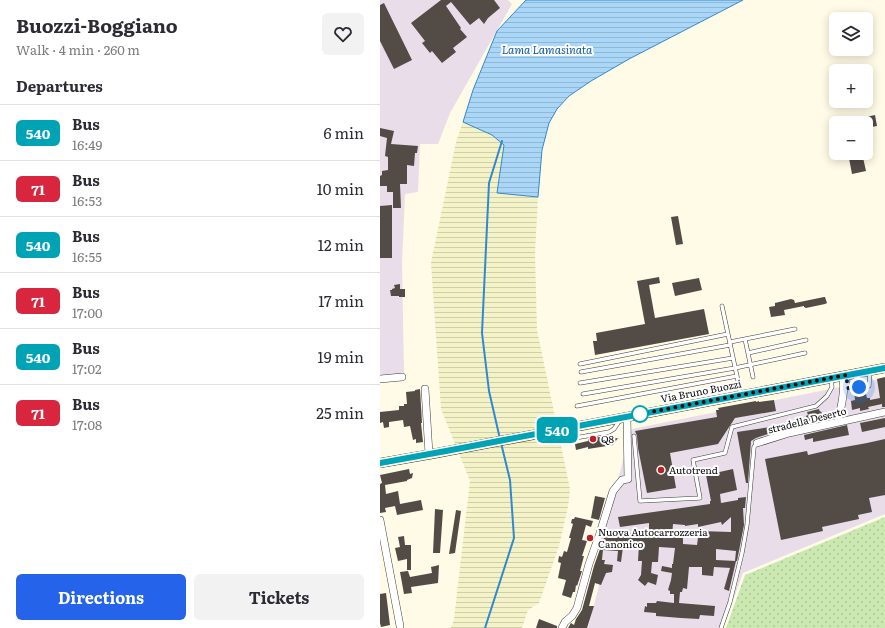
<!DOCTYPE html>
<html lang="en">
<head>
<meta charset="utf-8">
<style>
	body { margin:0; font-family:Literata,serif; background:#f2f2f3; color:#2b2b33; height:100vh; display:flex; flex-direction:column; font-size:15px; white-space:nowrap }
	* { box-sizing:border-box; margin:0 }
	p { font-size:13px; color:#7c7c81 }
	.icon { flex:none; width:22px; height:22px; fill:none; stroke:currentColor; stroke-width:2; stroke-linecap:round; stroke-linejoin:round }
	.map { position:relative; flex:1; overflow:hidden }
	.side { display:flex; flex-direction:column; background:#fff; width:380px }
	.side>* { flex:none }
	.badge { padding:0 8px; border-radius:6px; font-size:14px; line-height:26px }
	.fabs { position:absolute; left:449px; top:12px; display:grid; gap:8px }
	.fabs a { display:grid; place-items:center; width:44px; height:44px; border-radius:6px; background:#fff; box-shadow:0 2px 10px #0003; font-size:20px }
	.you { position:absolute; width:20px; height:20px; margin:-10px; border:3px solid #fff; border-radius:50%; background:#1a73e8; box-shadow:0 0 0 6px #1a73e833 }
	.map>.badge { position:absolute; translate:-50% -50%; box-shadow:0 0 0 2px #fff }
	h2 { padding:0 16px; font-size:15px; line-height:36px }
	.round { display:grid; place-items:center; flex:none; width:42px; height:42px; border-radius:6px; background:#f2f2f3 }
	.headline { display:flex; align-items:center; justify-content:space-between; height:68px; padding:0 16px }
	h1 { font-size:19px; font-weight:700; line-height:30px }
	.cta { display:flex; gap:8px; margin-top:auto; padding:8px 16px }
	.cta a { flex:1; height:46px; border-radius:6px; background:#2563eb; color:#fff; font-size:16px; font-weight:700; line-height:46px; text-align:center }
	.cta a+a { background:#f2f2f3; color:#2b2b33 }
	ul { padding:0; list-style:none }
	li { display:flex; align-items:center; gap:12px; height:56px; padding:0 16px; border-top:1px solid #e1e1e2 }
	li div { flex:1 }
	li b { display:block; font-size:15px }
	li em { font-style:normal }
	li .badge { min-width:44px; font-weight:700; text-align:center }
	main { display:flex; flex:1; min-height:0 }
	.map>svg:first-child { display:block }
</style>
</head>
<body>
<main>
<section class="side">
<div class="headline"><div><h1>Buozzi-Boggiano</h1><p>Walk · 4 min · 260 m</p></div><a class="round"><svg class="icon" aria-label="heart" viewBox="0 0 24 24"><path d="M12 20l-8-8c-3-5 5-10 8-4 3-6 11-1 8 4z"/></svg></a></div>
<h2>Departures</h2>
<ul>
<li><span class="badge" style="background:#00a3b4;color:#fff">540</span><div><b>Bus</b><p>16:49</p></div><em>6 min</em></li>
<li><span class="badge" style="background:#d7263d;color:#fff">71</span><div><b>Bus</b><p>16:53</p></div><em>10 min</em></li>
<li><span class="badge" style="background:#00a3b4;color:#fff">540</span><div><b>Bus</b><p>16:55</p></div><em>12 min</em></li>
<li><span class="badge" style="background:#d7263d;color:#fff">71</span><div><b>Bus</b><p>17:00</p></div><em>17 min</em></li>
<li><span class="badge" style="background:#00a3b4;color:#fff">540</span><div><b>Bus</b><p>17:02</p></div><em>19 min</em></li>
<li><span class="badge" style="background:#d7263d;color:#fff">71</span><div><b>Bus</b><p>17:08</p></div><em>25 min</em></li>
</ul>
<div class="cta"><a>Directions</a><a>Tickets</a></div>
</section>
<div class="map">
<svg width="505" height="628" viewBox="0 0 505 628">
	<defs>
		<pattern id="farmland-rules" width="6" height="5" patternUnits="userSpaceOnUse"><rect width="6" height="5" fill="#f4f2c7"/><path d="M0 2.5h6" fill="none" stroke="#d0ceaa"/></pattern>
		<pattern id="grass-dots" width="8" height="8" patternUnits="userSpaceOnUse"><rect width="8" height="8" fill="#cbe8b0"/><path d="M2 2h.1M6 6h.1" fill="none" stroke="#adc696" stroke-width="1.8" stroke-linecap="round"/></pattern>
		<pattern id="water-rules" width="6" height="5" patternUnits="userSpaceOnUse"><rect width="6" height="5" fill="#aad7f7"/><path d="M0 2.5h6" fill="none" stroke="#91b7d2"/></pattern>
	</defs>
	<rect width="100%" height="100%" fill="#fffbe6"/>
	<!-- industrial -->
	<path fill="#e8dde9" d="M 0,0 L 128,0 L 132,4 L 70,113 L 58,144 L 40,144 L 38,192 L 25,194 L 22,263 L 24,375 L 0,376 Z
		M 505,378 L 505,514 L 363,573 L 343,628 L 208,628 L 220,582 L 226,521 L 252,429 Z"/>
	<!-- farmland -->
	<path fill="url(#farmland-rules)" d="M 83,122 L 112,135 L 124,145 L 117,193 L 158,197 L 155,253 L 157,330 L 190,489 L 188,507 L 179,546 L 159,603 L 148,610 L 142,628 L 71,628 L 74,619 L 90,481 L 61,409 L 51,263 L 76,142 Z"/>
	<!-- grass -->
	<path fill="url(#grass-dots)" d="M 505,517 L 505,628 L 346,628 L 365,575 Z"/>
	<!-- water -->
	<path fill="url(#water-rules)" stroke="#3089ce" d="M 146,0 L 363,0 L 249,59 L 211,81 L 189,96 L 177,109 L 169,123 L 162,150 L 158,197 L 117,193 L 124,145 L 112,135 L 83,122 L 93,90 L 117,31 Z"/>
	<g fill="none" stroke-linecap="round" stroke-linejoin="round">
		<!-- stream -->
		<path stroke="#3089ce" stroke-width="2" d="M 120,439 L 109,391 L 102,333 L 109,183 L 122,141
			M 105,628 L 134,538 L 130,480 L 121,443"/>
	</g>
	<!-- building -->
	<path fill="#524b46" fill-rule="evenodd" d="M 61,0 L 114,0 L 120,8 L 108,18 L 104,24 L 99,18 L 90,25 L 71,2 L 66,6 L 81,28 L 80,29 L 87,37 L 73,48 L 76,52 L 62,63 L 52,51 L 50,53 L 42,43 L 45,41 L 31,23 Z
		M 4,3 L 32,60 L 14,69 L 0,41 L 0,5 Z
		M 495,115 L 497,126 L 486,128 L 486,123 L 468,123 L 468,121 Z
		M 0,128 L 14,131 L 11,144 L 38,146 L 37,153 L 35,153 L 34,166 L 27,165 L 27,184 L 20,184 L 21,208 L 13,208 L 13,192 L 7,192 L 7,186 L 0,186 L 0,176 L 2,175 L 2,171 L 8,170 L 8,156 L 8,157 L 5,156 L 7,138 L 0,136 Z
		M 468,153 L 482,153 L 486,171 L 472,174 Z
		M 12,205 L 12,258 L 0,258 L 0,206 Z
		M 298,216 L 303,244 L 296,245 L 291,217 Z
		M 279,277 L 280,283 L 269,285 L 275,318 L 324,309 L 329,334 L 215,355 L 213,341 L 217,341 L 216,333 L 265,324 L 257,281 Z
		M 319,278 L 322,290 L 295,296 L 292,283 Z
		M 20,284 L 20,289 L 25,289 L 25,297 L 19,297 L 19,296 L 11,296 L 10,290 L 12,290 L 12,289 L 15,288 L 14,285 Z
		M 444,297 L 445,297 L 447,303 L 445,304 L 426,308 L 424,307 L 424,306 L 404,310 L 405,315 L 391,317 L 389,307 L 395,306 L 395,303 L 411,299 L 414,300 L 415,303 Z
		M 505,377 L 505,407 L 502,407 L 502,404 L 488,407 L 489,409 L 480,411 L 480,408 L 472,410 L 471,401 L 475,400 L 474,391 L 485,390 L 487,398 L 490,398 L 490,400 L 500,398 L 497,379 Z
		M 40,389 L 42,423 L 41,423 L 43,442 L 36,443 L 36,439 L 33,440 L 30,426 L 24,427 L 23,420 L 9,422 L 9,427 L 4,428 L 3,422 L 0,423 L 0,412 L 19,410 L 19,406 L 24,406 L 24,404 L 27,404 L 26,392 L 35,391 L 35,390 Z
		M 394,400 L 396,411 L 355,418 L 338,444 L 290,453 L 296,488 L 267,493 L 258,448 L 257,436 L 255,431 L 337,417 L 336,410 L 339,410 L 338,408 L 376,401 L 376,402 L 379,401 L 379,402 Z
		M 439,409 L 440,412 L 441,411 L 443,418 L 428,422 L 426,416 L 428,415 L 427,412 Z
		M 505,418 L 505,427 L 482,432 L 480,423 Z
		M 467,425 L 469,435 L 433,442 L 433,438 L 425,440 L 424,435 Z
		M 390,427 L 391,433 L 376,438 L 371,441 L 368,483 L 366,483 L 357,432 Z
		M 225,436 L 225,440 L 238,438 L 233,445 L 208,449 L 208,447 L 196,450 L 195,444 L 208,441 L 208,439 Z
		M 505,439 L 505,495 L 489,498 L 492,512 L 478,515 L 479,519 L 442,527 L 443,531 L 401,540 L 385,459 L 427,451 L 428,455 L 454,449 L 487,443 Z
		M 29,469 L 30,474 L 33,473 L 32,478 L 27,480 L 27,481 L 5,485 L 6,494 L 18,491 L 20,504 L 41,500 L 43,510 L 17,515 L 15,506 L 5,508 L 6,512 L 0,513 L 0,484 L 2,483 L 0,475 Z
		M 353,469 L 357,490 L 340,494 L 341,503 L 358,500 L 358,498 L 366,497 L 365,508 L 363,508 L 364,525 L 357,561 L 355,561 L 356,551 L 336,549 L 336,560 L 356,561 L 349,591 L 344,589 L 350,568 L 351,568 L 334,567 L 333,576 L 322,575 L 322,567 L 309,567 L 307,589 L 303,588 L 302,592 L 300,592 L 299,603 L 335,606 L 334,616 L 320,615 L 319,619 L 301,618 L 276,616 L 276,613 L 264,612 L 265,606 L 267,607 L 267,603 L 276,603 L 277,601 L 294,603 L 294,594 L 290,594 L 290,591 L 288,590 L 291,580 L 292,573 L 281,571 L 282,566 L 292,568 L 292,564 L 293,564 L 295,548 L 279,547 L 278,562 L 272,562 L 271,573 L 278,575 L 276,585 L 268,582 L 265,586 L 258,580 L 261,575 L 262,561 L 258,561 L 259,545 L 250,545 L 249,547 L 243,547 L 241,562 L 237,561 L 238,551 L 223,550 L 222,560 L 225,560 L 224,564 L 233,565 L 232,572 L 226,573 L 221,585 L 215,583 L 209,606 L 214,606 L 207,628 L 188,628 L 191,623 L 194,625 L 196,619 L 202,610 L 214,566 L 226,532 L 269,534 L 269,523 L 240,527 L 238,517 L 330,504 L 330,501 L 331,501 L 326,475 ZM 351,517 L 351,532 L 319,531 L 317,545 L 303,544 L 303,537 L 292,536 L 293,524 L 305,525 L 305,526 L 318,524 L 318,527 L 341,522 L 342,525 Z
		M 215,496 L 225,498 L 219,520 L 211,518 Z
		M 55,509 L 63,510 L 60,553 L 53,553 Z
		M 76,510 L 81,511 L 75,553 L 69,554 Z
		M 195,517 L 213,521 L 211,527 L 206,525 L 202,540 L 207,541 L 202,556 L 204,556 L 200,571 L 202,571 L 197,586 L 196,585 L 195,592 L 193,592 L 191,598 L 182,595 L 186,580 L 178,578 L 181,563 L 178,562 L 179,556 L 182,557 L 184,551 L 187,552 L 191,538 L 189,538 L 193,524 L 191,523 L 192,519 L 194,519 Z
		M 24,536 L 25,545 L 31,545 L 31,570 L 27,570 L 27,559 L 18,561 L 15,548 L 20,547 L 18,537 Z
		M 59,565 L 58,583 L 31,587 L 32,593 L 24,594 L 20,572 L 28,571 L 30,577 L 52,573 L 51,567 Z
		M 6,593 L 10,625 L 1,627 L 0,623 L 0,594 Z
		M 159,619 L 177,626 L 177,628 L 156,628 Z"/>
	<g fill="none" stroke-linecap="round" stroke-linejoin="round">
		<!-- lane casing -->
		<g stroke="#3c3c3c" stroke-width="4.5">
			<path id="lane" d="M 342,306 L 361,395
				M 365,339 L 373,377
				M 350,342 L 415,329
				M 368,353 L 426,340
				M 200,364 L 348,334
				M 201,372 L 350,345
				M 466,376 L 469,388 L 489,386 L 490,371
				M 200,383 L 353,358
				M 203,394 L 355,368 L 425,353
				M 197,406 L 357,376
				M 182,431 L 195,438 L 229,432 L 234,429 L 240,420
				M 254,436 L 260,501 L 320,498 L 313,460 L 345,453 L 352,427 L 436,406 L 447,396 L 452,387 L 451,379
				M 341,628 L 350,602 L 362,553 L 367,525 L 374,447 L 377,443"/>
		</g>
		<!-- street casing -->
		<g stroke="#3c3c3c" stroke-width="8">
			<path id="street" d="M 0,379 L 22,377
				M 45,389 L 49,454
				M 458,422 C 460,410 467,387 462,376
				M 377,443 L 409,433 L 505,412
				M 0,520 L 20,626
				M 182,628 L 185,622 L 192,616 L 197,608 L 209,564 L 220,533 L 233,491 L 242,480 L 248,479 L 247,417"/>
		</g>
		<!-- secondary casing -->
		<g stroke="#2b2b2b" stroke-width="10">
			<path id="secondary" d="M 0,463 L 52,454 L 505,368"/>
		</g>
		<!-- lane -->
		<use href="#lane" stroke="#fff" stroke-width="3.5"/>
		<!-- street -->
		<use href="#street" stroke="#fff" stroke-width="7"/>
		<!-- secondary -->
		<use href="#secondary" stroke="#fff8a1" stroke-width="9"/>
	</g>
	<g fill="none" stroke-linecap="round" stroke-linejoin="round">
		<!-- line casing -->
		<g stroke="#fff" stroke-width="9">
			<path id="line" d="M 0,463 L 66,451 L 505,368"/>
		</g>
		<!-- line -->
		<use href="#line" stroke="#00a3b4" stroke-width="6"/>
		<!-- walk -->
		<path stroke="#090909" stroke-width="4" stroke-dasharray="0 7.2" d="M 260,414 L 466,375 L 468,388 L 479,387"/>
	</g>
	<!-- markers -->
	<circle fill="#fff" stroke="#00a3b4" stroke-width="2" cx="260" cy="414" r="8"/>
	<g fill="#ba2123" stroke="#fff" stroke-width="1.5">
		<circle cx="213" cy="439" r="4"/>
		<circle cx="281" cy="470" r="4"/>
		<circle cx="210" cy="538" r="4"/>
	</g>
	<g text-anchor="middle" stroke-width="4" stroke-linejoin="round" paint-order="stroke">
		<!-- street labels -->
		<g font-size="10" fill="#090909" stroke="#fff">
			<text transform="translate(321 391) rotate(-11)" y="4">Via Bruno Buozzi</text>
			<text transform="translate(427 420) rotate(-14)" y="4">stradella Deserto</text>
		</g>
		<!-- poi labels -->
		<g font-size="10" fill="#090909" stroke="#fff" text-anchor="start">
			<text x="221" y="443">Q8</text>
			<text x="289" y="474">Autotrend</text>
			<text x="218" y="536">Nuova Autocarrozzeria<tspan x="218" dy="12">Canonico</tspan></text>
		</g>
		<!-- water labels -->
		<g font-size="11" font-style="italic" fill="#135a9b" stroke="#fff">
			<text x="167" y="54">Lama Lamasinata</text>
		</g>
	</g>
</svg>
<div class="fabs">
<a><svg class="icon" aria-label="layers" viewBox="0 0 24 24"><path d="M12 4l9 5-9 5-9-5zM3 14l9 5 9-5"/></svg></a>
<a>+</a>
<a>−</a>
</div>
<div class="you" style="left:479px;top:387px"></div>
<b class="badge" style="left:177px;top:430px;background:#00a3b4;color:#fff">540</b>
</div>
</main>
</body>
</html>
